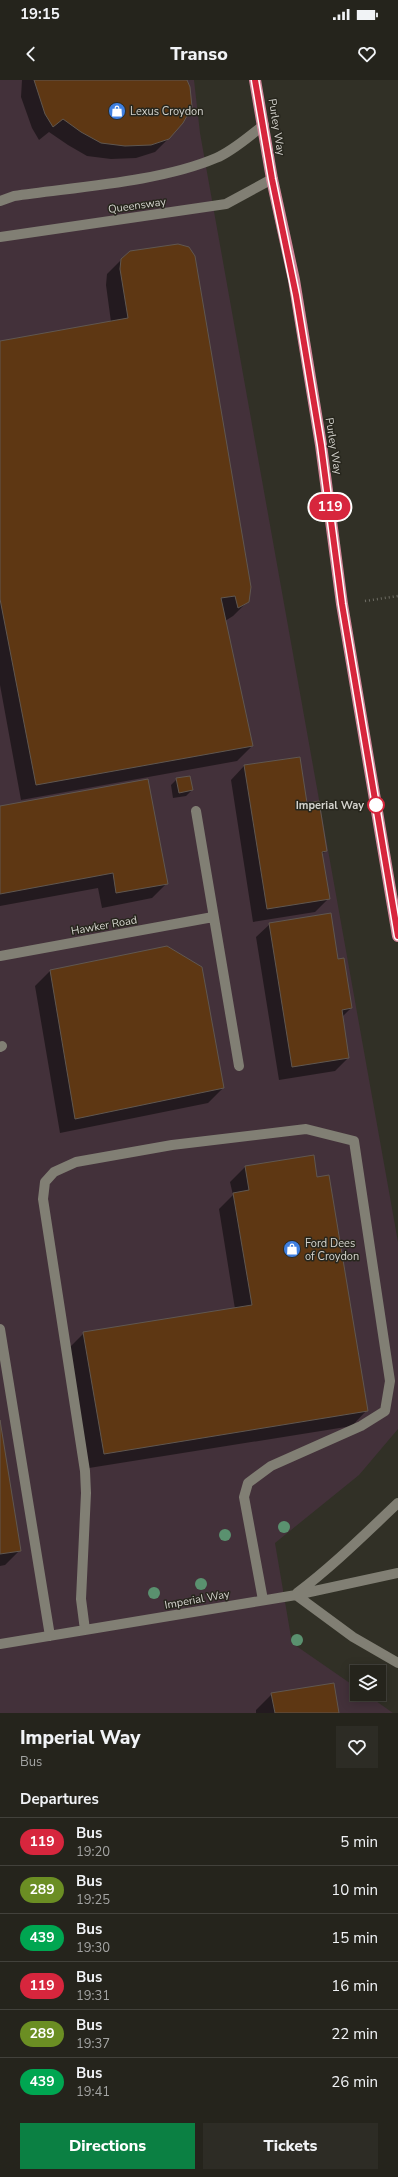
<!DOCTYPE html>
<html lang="en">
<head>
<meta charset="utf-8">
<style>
	body { margin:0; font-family:"Nunito Sans",sans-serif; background:#2d2c25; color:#f1f3f6; height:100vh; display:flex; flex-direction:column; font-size:15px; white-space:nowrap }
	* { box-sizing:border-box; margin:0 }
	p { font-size:13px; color:#a3a4a3 }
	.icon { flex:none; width:22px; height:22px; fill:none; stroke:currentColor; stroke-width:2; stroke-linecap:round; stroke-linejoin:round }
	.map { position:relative; height:1633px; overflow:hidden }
	.sheet { display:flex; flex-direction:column; background:#25241c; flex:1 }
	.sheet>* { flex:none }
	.badge { padding:0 8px; border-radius:13px; font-size:14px; line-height:26px }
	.controls { position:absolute; left:350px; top:1585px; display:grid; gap:8px }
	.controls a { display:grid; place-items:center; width:36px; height:36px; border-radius:0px; background:#25241c; box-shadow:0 2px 10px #0003,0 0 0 1px #42413b; font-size:20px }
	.map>.badge { position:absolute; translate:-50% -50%; box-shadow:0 0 0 2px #fff }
	h2 { padding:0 20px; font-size:15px; line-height:36px }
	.round { display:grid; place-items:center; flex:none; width:42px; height:42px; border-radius:0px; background:#2d2c25 }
	.summary { display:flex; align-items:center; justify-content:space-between; height:68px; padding:0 20px }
	h1 { font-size:19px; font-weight:800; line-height:30px }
	.cta { display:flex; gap:8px; margin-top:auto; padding:8px 20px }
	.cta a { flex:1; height:46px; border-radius:0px; background:#0b8043; color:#fff; font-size:16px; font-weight:800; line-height:46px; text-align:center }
	.cta a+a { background:#2d2c25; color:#f1f3f6 }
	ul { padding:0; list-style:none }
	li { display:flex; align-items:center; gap:12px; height:48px; padding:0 20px; border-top:1px solid #42413b }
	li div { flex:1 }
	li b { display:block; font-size:15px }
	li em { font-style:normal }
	li .badge { min-width:44px; font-weight:700; text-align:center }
	.status { display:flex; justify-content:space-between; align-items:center; height:28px; padding:0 20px; background:#25241c; direction:ltr }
	.status svg { height:11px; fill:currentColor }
	header { display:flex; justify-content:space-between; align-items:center; height:52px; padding:0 20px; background:#25241c; font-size:18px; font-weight:800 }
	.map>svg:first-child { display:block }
</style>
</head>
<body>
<div class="status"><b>19:15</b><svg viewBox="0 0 49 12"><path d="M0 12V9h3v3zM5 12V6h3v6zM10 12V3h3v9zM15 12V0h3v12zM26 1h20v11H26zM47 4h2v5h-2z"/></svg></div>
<header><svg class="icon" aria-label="back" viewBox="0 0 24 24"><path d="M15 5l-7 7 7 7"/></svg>Transo<svg class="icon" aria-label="heart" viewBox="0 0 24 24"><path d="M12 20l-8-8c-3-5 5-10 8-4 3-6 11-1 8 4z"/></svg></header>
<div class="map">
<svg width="398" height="1633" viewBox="0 0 398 1633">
	<rect width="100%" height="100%" fill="#313026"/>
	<!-- industrial -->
	<path fill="#43313a" d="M 0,0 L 194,0 L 200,53 L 398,1162 L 398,1349 L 359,1395 L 275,1463 L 292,1563 L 357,1608 L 357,1614 L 366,1614 L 393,1633 L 0,1633 Z"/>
	<!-- shadow -->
	<path fill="#0007" d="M 22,0 L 186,0 L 169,58 L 155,72 L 136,78 L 111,79 L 87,76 L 68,65 L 49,52 L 39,60 L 32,48 L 21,17 Z
		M 122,179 L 248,521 L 233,536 L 225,541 L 252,666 L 237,681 L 21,720 L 0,605 L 0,262 L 111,242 L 106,205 L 107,194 Z
		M 244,686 L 306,724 L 326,771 L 321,775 L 328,819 L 315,832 L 253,842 L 231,700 Z
		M 177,699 L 192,710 L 186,716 L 173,718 L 171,705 Z
		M 0,727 L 167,803 L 152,818 L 102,828 L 98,808 L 0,826 Z
		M 270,844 L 337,881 L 351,928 L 342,937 L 348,978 L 335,991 L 279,1000 L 256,857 Z
		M 50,891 L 223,1008 L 208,1023 L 60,1053 L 35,906 Z
		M 245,1087 L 316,1098 L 366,1331 L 352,1346 L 89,1388 L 69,1268 L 84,1253 L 235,1229 L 219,1129 L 233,1115 L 230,1102 Z
		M 0,1347 L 20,1470 L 5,1485 L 0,1486 Z
		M 272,1614 L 338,1633 L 256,1633 L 256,1630 Z"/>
	<!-- building -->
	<path fill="#5e3713" stroke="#605750" d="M 34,0 L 187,0 L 190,7 L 192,27 L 183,43 L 169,59 L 151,65 L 125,66 L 101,63 L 81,52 L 63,39 L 53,47 L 45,34 Z
		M 178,164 L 189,167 L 195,176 L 251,507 L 249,522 L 238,528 L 235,516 L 221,518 L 253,666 L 36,705 L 0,519 L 0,261 L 128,238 L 120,189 L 121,179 L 130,171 Z
		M 300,677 L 307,723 L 319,721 L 327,771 L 322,772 L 330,819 L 267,829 L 244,685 Z
		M 190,696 L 193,710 L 179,713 L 176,698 Z
		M 148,699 L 168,804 L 116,813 L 113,793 L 0,814 L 0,726 Z
		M 331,833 L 338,879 L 344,878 L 352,928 L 342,930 L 349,978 L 292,987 L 269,843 Z
		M 167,866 L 202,887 L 224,1008 L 75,1039 L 50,890 Z
		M 314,1075 L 317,1097 L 329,1095 L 368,1331 L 104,1374 L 83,1252 L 252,1225 L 233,1113 L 249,1110 L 245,1086 Z
		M 0,1340 L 21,1471 L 0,1474 Z
		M 334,1603 L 339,1633 L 275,1633 L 271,1613 Z"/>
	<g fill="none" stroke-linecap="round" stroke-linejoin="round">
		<!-- path -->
		<path stroke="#6d6c64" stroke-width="2.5" stroke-dasharray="1 3" stroke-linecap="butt" d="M 365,521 L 398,516"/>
		<!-- minor -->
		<path stroke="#817f74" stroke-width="10" d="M 0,121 L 14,116 C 75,107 160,102 216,78 C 233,71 249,56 264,45
			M 0,157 L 226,124 L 272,99
			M 196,731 L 239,986
			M 0,876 L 213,837
			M 0,967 L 2,966
			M 0,1249 L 50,1556
			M 297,1513 C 333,1486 365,1454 398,1423
			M 296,1515 L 353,1557 L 398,1583
			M 85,1550 L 81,1519 L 86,1413 L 85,1391 L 43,1119 L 45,1102 L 54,1092 L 76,1082 L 172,1065 L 306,1049 L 354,1061 L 390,1301 L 385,1331 L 361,1346 L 271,1386 L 248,1403 L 244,1417 L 263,1520
			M 0,1564 L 296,1515 L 398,1493"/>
		<!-- highway -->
		<path stroke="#d28699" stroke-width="12" d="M 255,0 L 272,99 L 294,200 L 321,365 L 342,524 L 398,856"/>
	</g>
	<!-- trees -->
	<g fill="#5a916f">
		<circle cx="284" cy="1447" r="6"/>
		<circle cx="225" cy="1455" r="6"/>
		<circle cx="201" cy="1504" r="6"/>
		<circle cx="154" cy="1513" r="6"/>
		<circle cx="297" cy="1560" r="6"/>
	</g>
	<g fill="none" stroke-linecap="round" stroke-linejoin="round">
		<!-- line casing -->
		<g stroke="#fff" stroke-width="9">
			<path id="line" d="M 255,0 L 272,99 L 296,215 L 321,365 L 342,524 L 398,856"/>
		</g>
		<!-- line -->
		<use href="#line" stroke="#d7263d" stroke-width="6"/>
	</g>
	<!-- icons -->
	<defs>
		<g id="shop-disc" transform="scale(0.9)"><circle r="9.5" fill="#3f7fe0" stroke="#27261d"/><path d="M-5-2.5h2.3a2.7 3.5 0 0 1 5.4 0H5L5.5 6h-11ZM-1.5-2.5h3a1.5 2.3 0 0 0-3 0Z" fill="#fff"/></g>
	</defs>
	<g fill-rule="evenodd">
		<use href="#shop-disc" x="117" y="31"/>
		<use href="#shop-disc" x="292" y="1169"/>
	</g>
	<!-- markers -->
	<circle fill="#fff" stroke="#d7263d" stroke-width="2" cx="376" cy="725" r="8"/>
	<g text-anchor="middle" stroke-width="3" stroke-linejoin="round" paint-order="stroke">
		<!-- poi labels -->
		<g font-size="11" fill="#d3d2cc" stroke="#27261d" text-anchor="start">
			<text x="130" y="35">Lexus Croydon</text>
			<text x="305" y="1167">Ford Dees<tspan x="305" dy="13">of Croydon</tspan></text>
		</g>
		<!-- street labels -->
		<g font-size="11" fill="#d3d2cc" stroke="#27261d">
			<text transform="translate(277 47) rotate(81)" y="4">Purley Way</text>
			<text transform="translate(137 125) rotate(-8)" y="4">Queensway</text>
			<text transform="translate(334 366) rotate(81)" y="4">Purley Way</text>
			<text transform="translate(104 845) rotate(-10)" y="4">Hawker Road</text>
			<text transform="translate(197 1519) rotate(-10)" y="4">Imperial Way</text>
		</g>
		<!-- stop labels -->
		<g font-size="11" font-weight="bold" fill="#d3d2cc" stroke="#27261d" text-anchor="end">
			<text x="364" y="729">Imperial Way</text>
		</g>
	</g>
</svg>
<div class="controls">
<a><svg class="icon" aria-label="layers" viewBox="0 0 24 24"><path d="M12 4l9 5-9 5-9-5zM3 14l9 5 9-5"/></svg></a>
</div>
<b class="badge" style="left:330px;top:427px;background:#d7263d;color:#fff">119</b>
</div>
<section class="sheet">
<div class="summary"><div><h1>Imperial Way</h1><p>Bus</p></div><a class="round"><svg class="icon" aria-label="heart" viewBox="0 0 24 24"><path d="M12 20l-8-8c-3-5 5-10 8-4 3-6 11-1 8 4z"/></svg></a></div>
<h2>Departures</h2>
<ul>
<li><span class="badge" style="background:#d7263d;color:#fff">119</span><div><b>Bus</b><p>19:20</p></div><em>5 min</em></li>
<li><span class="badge" style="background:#6b8e23;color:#fff">289</span><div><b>Bus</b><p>19:25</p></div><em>10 min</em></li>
<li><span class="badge" style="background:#00a651;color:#fff">439</span><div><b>Bus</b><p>19:30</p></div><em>15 min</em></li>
<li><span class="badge" style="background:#d7263d;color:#fff">119</span><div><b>Bus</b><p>19:31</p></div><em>16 min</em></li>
<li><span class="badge" style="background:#6b8e23;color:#fff">289</span><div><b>Bus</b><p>19:37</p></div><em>22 min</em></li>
<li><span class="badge" style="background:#00a651;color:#fff">439</span><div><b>Bus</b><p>19:41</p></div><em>26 min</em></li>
</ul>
<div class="cta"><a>Directions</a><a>Tickets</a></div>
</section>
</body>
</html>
